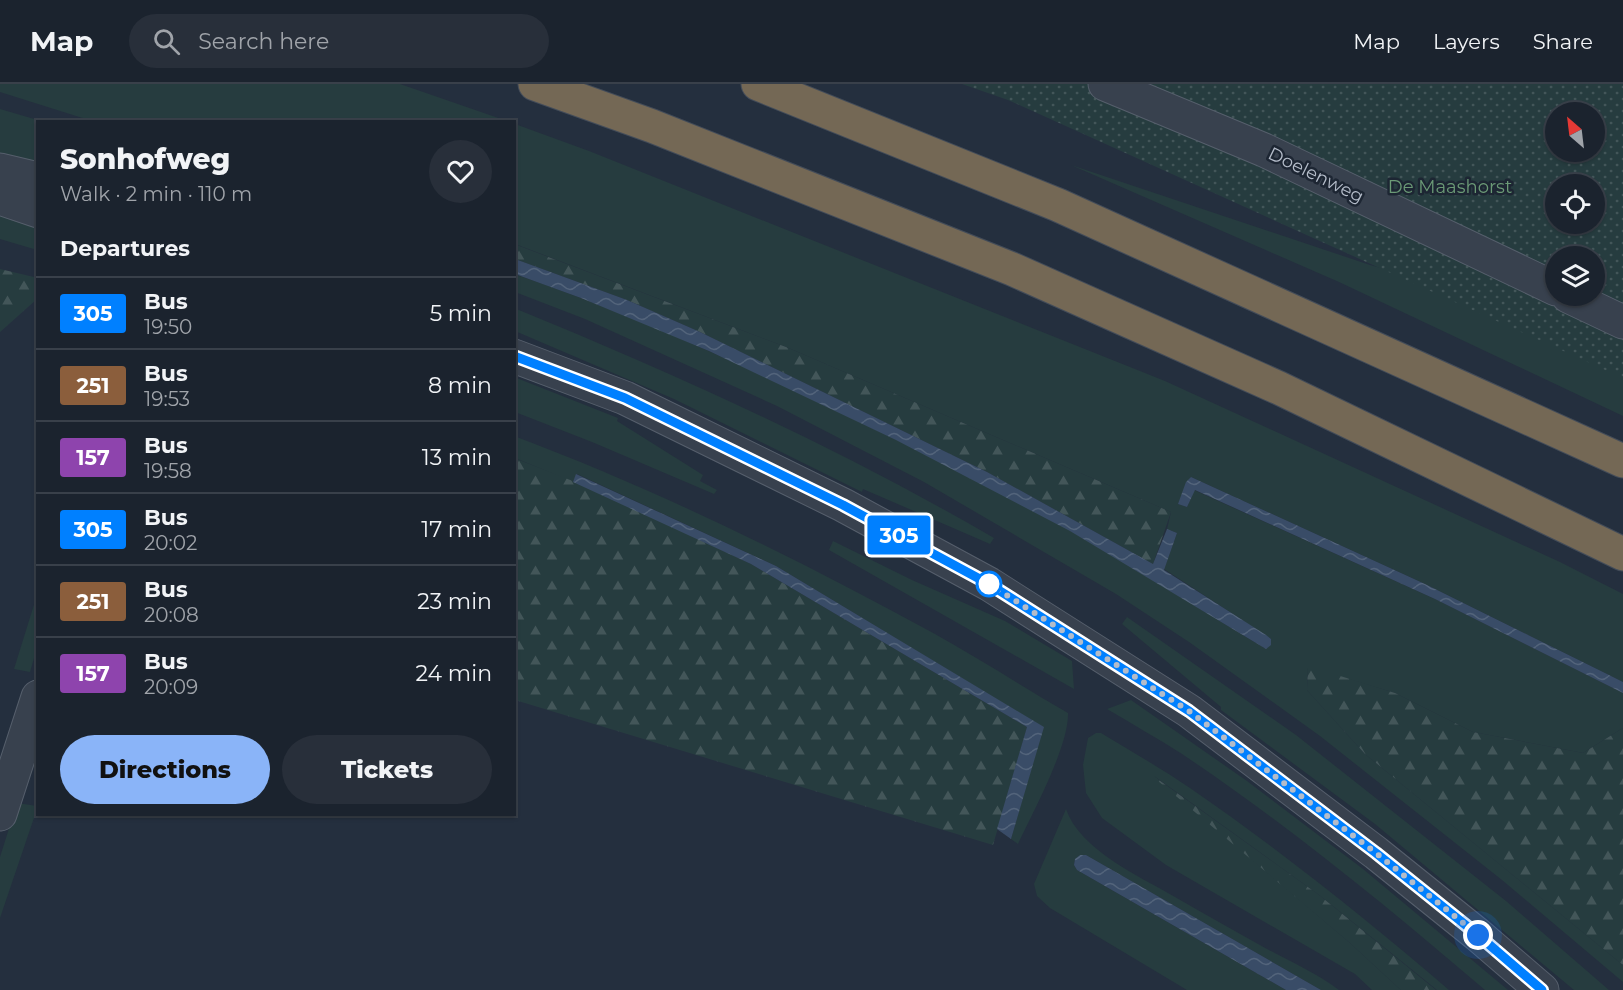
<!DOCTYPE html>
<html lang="en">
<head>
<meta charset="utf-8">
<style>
	body { margin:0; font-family:Montserrat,sans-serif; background:#282f3a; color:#f1f3f6; height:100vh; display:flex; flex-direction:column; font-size:22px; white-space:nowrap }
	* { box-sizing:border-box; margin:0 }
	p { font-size:20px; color:#a0a4aa }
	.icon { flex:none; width:33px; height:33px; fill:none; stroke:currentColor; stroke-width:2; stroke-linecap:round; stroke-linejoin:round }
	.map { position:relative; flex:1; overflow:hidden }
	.sheet { position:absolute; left:36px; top:36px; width:480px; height:696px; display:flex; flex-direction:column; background:#1b232e; border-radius:0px; box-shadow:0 2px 4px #0004,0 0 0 2px #39404a }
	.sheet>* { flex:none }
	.badge { padding:0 12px; border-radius:4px; font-size:21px; line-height:39px }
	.needle { width:39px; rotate:332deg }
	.tools { position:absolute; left:1545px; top:18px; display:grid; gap:12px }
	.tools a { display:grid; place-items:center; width:60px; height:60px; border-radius:50%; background:#1b232e; box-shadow:0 2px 4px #0004,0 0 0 2px #39404a; font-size:30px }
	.you { position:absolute; width:30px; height:30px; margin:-15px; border:4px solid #fff; border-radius:50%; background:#1a73e8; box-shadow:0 0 0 9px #1a73e833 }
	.map>.badge { position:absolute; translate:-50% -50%; box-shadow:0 0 0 3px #fff }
	h2 { padding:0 24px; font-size:22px; line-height:54px }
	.round { display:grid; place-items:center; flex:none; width:63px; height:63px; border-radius:32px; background:#282f3a }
	.head { display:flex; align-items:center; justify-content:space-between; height:102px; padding:0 24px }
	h1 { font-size:28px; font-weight:800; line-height:45px }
	.cta { display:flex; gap:12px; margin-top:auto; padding:12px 24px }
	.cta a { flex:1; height:69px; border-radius:36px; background:#8ab4f8; color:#111; font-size:24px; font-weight:800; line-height:69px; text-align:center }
	.cta a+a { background:#282f3a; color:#f1f3f6 }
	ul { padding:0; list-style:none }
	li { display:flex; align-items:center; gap:18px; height:72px; padding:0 24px; border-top:2px solid #39404a }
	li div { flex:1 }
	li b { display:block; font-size:22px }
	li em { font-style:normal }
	li .badge { min-width:66px; font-weight:700; text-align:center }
	header { display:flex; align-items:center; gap:36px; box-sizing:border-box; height:84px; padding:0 30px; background:#1b232e; border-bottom:2px solid #39404a }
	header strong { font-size:28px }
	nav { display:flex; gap:33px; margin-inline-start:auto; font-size:21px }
	.search { width:420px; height:54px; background:#282f3a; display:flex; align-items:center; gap:15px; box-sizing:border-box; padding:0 21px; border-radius:33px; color:#a0a4aa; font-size:22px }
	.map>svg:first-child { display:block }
</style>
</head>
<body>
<header>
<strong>Map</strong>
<div class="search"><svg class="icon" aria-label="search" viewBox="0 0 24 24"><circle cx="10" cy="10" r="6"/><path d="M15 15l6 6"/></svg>Search here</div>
<nav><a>Map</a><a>Layers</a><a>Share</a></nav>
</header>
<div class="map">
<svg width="1623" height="906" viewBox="0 0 1623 906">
	<defs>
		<pattern id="forest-firs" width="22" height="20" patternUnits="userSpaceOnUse" patternTransform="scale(1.5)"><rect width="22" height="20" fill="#263c3f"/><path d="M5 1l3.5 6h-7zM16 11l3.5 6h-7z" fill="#435659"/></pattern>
		<pattern id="park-dots" width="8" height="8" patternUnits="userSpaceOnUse" patternTransform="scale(1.5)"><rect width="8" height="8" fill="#263c3f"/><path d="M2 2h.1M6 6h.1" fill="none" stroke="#435659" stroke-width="1.8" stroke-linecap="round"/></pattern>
		<pattern id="water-waves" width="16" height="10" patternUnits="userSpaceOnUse" patternTransform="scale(1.5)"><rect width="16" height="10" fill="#394c67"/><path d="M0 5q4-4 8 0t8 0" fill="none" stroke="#53647b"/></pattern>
	</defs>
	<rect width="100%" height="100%" fill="#242f3e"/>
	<!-- green -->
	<path fill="#263c3f" d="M 0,0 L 400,0 L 507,37 L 92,37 L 0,8 Z
		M 0,25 L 41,37 L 38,38 L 37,85 L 0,75 Z
		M 515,40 L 589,67 L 1165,297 L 1560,478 L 1623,510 L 1623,598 L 1425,500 L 1191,393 L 1178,420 L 1187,423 L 1194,406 L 1435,515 L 1623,609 L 1623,644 L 1583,669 L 1473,648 L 1395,609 L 1308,583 L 1307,606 L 1365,670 L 1623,881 L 1623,898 L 1502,796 L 1320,652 L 1189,558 L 1116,510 L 924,398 L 777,322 L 585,235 L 515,208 L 514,190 C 626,228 735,277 841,329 C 918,366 997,404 1071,447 C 1137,485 1201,526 1266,565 L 1271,555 L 1164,485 L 1177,449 L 1167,445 L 1171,428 L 786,263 L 515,160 Z
		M 1071,81 L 1370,181 L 1453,203 L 1623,258 L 1623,332 L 1339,198 Z
		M 0,128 L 37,140 L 37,166 L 0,155 Z
		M 514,224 C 678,291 841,365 994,454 L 990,460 L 863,405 L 862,408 L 674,315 L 515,247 Z
		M 514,293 L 618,334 L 617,337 L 703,391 L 700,397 L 717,406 L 714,410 L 592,358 L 515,328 Z
		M 514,352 C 658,406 800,476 935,550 C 980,575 1023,603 1068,629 C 1069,662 1033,728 1018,760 L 1011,755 L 1043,643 L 776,482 L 577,390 L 573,398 L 515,374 Z
		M 833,457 L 912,496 L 1005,537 L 1072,577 L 1074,605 L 829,466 Z
		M 37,511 L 37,564 L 30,588 L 14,585 Z
		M 1127,533 L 1296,651 L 1506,817 L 1609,906 L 1574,906 L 1375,740 L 1221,626 L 1221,623 L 1122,540 Z
		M 1131,616 L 1247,697 L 1363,785 L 1508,906 L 1485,906 C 1388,823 1288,741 1182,670 C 1157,654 1132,640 1107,625 Z
		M 1096,649 L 1101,649 C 1131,667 1162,685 1190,704 C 1280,766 1366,835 1449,906 L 1437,906 L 1319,811 L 1154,692 L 1349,858 L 1401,906 L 1372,906 L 1355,890 L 1166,781 L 1102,734 L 1086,709 L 1083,681 L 1088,654 Z
		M 17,719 L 37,722 L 37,725 L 0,834 L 0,773 Z
		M 1066,725 C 1080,766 1139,792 1175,813 C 1205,830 1236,848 1267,865 C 1291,878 1316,889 1339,906 L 1321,906 L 1086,771 L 1075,775 L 1074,781 L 1077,786 L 1286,906 L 1187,906 L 1050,824 L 1037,812 L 1034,800 Z"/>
	<!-- forest -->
	<path fill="url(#forest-firs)" d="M 514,160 L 786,263 L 1171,428 L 1153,480 L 987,388 L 700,248 L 627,216 L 515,175 Z
		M 0,185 L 38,194 L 37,215 L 0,248 Z
		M 514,374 L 588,403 L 751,480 L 1027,643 L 993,761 L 515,616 Z
		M 1308,582 L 1395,609 L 1473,648 L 1583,669 L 1623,644 L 1623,881 L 1365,670 L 1307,606 Z
		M 1145,686 L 1319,811 L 1436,906 L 1401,906 L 1349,858 Z"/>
	<!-- park -->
	<path fill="url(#park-dots)" fill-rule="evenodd" d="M 962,0 L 1623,0 L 1623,294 L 1008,16 ZM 1556,28 L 1594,28 L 1594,68 L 1556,68 ZM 1556,100 L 1594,100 L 1594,140 L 1556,140 ZM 1556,172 L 1594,172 L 1594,212 L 1556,212 Z"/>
	<!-- water -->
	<path fill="url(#water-waves)" d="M 515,175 L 627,216 L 700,248 L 987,388 L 1153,480 L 1167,445 L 1177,449 L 1164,486 L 1266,551 L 1271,555 L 1271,561 L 1266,565 L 1070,447 L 896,356 L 709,267 L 581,214 L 515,190 Z
		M 576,390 L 776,482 L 1044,643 L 1011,755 L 997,745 L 1027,643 L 751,480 L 573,398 Z
		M 1191,393 L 1425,500 L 1605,589 L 1623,598 L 1623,609 L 1435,515 L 1195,406 L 1187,423 L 1178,420 L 1186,398 Z
		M 1080,771 L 1086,771 L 1321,906 L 1286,906 L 1077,786 L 1074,781 L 1075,775 Z"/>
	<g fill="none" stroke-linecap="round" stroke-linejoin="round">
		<!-- minor casing -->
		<g stroke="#565f6c" stroke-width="35">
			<path id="minor" d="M 1105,0 L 1264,66 L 1556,205
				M 0,86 L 38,95
				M 0,114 L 38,127
				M 1568,212 L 1623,238
				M 514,272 L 625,314 L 843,421 L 989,500 L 1189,627 L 1376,769 L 1478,851 L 1542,906
				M 0,730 L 38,613"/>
		</g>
		<!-- highway casing -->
		<g stroke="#434c59" stroke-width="35">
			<path id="highway" d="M 535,0 L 652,42 L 1012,185 L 1279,304 L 1623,470
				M 758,0 L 1058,121 L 1623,377"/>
		</g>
		<!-- minor -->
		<use href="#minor" stroke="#38414e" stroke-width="33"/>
		<!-- highway -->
		<use href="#highway" stroke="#746855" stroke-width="33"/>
	</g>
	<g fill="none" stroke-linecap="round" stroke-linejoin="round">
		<!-- line casing -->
		<g stroke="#fff" stroke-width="14">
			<path id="line" d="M 514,272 L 625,314 L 843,421 L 989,500 L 1189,627 L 1376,769 L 1478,851 L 1542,906"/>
		</g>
		<!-- line -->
		<use href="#line" stroke="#0080ff" stroke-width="9"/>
		<!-- walk -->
		<path stroke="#b4bcc9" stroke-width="6" stroke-dasharray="0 10.8" d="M 989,500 L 1189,627 L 1376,769 L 1478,851"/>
	</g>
	<!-- markers -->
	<circle fill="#fff" stroke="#0080ff" stroke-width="3" cx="989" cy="500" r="12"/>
	<g text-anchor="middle" stroke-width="5" stroke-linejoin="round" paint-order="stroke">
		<!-- street labels -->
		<g font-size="18" fill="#b4bcc9" stroke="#1d2633">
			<text transform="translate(1316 91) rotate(26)" y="6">Doelenweg</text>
		</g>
		<!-- park labels -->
		<g font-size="18" fill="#6b9a76" stroke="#1d2633">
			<text x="1450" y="109">De Maashorst</text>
		</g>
	</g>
</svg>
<div class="tools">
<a><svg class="needle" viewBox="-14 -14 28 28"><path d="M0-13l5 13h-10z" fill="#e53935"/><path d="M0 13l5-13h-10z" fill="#a0a4aa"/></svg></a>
<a><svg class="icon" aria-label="locate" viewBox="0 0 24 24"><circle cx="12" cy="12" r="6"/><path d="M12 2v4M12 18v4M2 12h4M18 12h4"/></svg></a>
<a><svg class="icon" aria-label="layers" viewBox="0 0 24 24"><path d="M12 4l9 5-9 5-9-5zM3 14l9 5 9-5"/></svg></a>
</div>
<div class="you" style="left:1478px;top:851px"></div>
<b class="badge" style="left:899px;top:451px;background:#0080ff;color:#fff">305</b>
<section class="sheet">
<div class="head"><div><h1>Sonhofweg</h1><p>Walk · 2 min · 110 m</p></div><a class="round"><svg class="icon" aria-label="heart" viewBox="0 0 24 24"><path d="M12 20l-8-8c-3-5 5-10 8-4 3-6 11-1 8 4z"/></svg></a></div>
<h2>Departures</h2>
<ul>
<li><span class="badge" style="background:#0080ff;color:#fff">305</span><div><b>Bus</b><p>19:50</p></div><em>5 min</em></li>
<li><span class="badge" style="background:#8b5e3c;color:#fff">251</span><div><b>Bus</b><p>19:53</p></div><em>8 min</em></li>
<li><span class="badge" style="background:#8e44ad;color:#fff">157</span><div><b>Bus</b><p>19:58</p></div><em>13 min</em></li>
<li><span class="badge" style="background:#0080ff;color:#fff">305</span><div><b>Bus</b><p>20:02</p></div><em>17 min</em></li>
<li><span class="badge" style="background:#8b5e3c;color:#fff">251</span><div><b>Bus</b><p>20:08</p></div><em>23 min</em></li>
<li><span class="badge" style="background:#8e44ad;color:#fff">157</span><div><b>Bus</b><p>20:09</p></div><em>24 min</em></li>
</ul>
<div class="cta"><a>Directions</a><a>Tickets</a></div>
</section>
</div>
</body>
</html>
